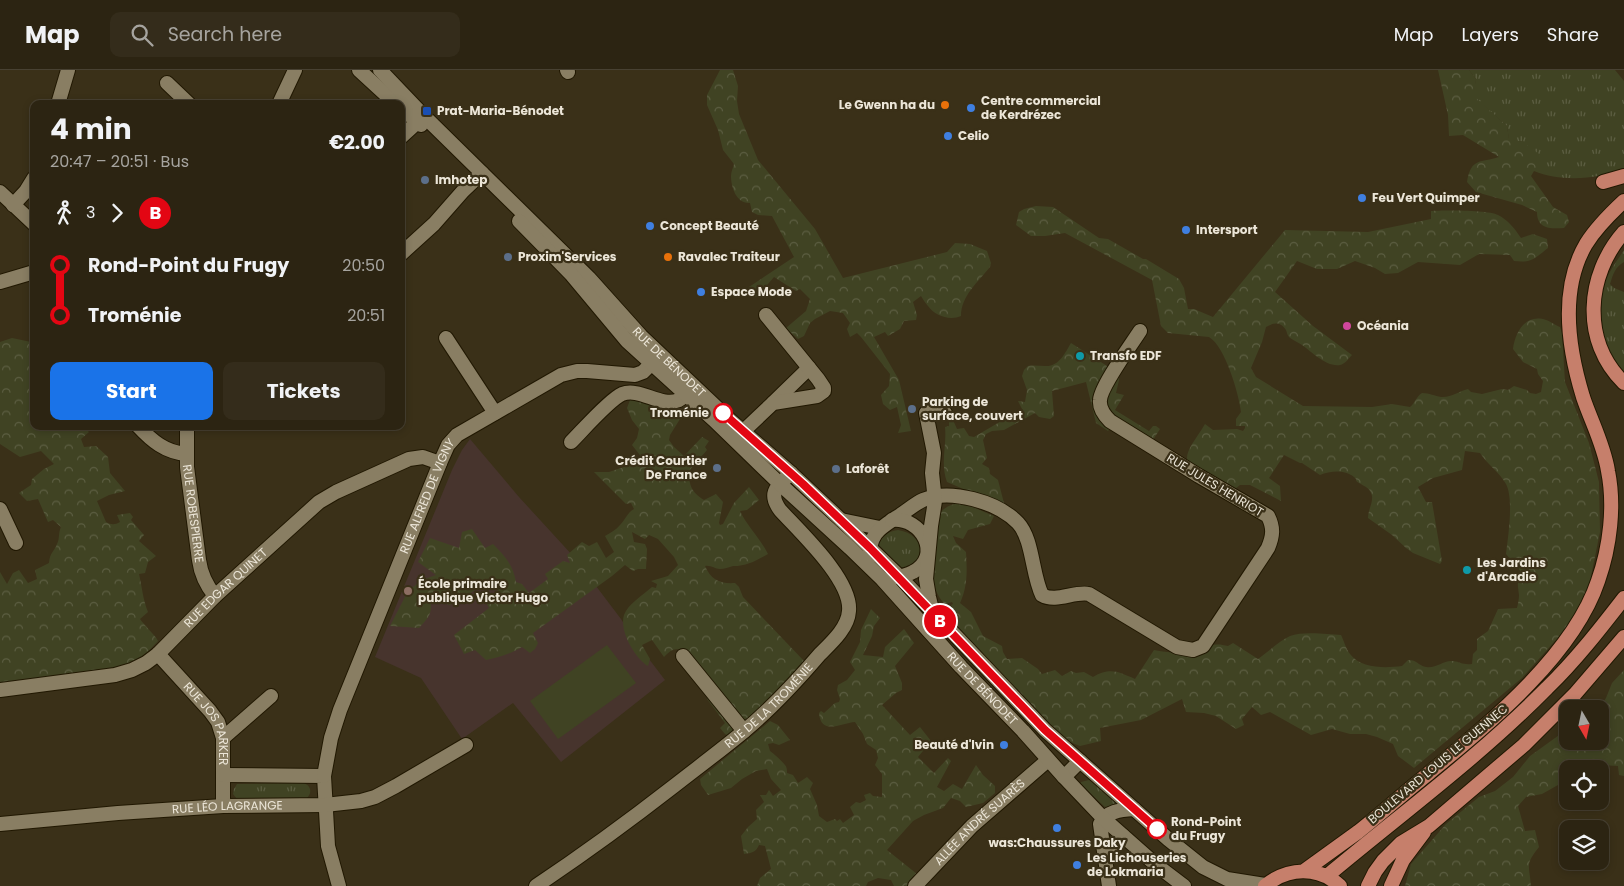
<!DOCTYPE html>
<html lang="en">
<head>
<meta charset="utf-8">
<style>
	body { margin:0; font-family:Poppins,sans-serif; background:#342c1b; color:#f1f3f6; height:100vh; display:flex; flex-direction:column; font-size:19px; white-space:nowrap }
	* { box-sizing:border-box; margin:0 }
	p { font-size:16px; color:#a6a49f }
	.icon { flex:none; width:28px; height:28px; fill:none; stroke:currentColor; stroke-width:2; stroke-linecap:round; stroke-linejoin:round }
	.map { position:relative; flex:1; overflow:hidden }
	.panel { position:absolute; left:30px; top:30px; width:375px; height:330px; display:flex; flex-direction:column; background:#2c2412; border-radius:10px; box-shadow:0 2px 8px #0003,0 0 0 1px #484132 }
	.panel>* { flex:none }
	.badge { padding:0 10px; border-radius:16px; font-size:18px; line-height:32px }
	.needle { width:32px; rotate:171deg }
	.tools { position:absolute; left:1559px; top:630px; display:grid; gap:10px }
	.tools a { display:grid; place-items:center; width:50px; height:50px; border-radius:10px; background:#2c2412; box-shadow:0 2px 8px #0003,0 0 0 1px #484132; font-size:25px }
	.map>.badge { position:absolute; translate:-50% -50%; box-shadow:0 0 0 2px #fff }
	.legs { display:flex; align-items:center; gap:8px; height:55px; padding:0 20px; font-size:16px }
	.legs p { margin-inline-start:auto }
	.summary { display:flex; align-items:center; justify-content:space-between; height:85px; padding:0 20px }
	h1 { font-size:28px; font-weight:700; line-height:38px }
	.cta { display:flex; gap:10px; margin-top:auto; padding:10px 20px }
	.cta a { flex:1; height:58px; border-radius:10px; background:#1a73e8; color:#fff; font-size:20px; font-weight:700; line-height:58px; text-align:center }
	.cta a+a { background:#342c1b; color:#f1f3f6 }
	ul { padding:0 20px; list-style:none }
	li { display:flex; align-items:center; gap:18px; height:50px; font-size:19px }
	li i { display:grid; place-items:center; width:8px; height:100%; margin:0 6px; background:currentColor }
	li i::after { content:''; width:12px; height:12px; margin:-6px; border:4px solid; border-radius:50%; background:#2c2412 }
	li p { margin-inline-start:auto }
	li:first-child i { background:linear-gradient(#0000 50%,currentColor 0) }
	li:last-child i { background:linear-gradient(currentColor 50%,#0000 0) }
	header { display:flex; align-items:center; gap:30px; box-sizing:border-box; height:70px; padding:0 25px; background:#2c2412; border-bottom:1px solid #484132 }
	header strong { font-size:24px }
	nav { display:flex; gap:28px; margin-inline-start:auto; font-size:18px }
	.search { width:350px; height:45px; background:#342c1b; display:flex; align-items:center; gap:12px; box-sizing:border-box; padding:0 18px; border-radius:10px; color:#a6a49f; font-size:19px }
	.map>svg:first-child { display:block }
</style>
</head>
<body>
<header>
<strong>Map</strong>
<div class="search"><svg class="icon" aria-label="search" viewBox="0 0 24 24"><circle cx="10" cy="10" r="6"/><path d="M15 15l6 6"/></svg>Search here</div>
<nav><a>Map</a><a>Layers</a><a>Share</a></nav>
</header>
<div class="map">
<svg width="1624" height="816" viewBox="0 0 1624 816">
	<defs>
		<pattern id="grass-tufts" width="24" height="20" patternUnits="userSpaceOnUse" patternTransform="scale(1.25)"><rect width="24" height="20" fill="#404323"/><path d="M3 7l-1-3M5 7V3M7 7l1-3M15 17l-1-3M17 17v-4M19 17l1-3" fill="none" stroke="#5c5e42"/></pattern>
		<pattern id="forest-crowns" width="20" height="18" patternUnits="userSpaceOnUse" patternTransform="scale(1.25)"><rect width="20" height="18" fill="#404323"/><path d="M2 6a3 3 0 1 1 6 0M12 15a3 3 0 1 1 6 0" fill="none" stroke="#5c5e42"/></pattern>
	</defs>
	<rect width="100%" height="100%" fill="#3a3018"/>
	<!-- education -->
	<path fill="#47342d" d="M 470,369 L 519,427 L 574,487 L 621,549 L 636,572 L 665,610 L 561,692 L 513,633 L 462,669 L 421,608 L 375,587 L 452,400 L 462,380 Z"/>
	<!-- grass -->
	<path fill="url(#grass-tufts)" d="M 1469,0 L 1615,0 L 1624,11 L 1624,98 C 1597,110 1561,112 1534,101 L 1523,72 L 1509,70 L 1507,56 L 1473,26 L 1476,9 Z
		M 1624,180 L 1624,192 C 1615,197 1613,204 1610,214 L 1614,218 L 1624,222 L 1624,301 C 1600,279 1595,244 1605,214 C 1608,202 1617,191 1624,180 Z
		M 898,460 C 924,464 930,492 902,499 L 879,475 C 882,465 887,462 898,460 Z
		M 1089,710 L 1093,711 L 1118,734 L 1105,737 L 1080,714 L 1081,712 Z
		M 303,713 C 311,715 313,723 306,729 L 241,730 L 237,729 L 233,724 L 234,719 L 237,714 Z"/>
	<!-- forest -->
	<path fill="url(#forest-crowns)" d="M 720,0 L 733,0 L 738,16 L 737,31 L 739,44 L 758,90 L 815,159 L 843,208 L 947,182 L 955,173 L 970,174 L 987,181 L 991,193 L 990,197 C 978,212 961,226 961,246 C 950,251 935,246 928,236 C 925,233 923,229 921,226 L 913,232 L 917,245 L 916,250 L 904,251 L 900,259 L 888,266 L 885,262 L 874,267 L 899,310 L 911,361 L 898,363 L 901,355 L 897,337 L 890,340 L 883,334 L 881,325 L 889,316 L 890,304 L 861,267 L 857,263 L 850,267 L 847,259 L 850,253 L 843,243 L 830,241 L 815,249 L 810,253 L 804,266 L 798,269 L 786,258 L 806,241 L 810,229 L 800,219 L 796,221 L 774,207 L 762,221 L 759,227 L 753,227 L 749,217 L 794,187 L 772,146 L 758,145 L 752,142 L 750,133 C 737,134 731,118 731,106 C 731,102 733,98 734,94 L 723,80 L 718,60 L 707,35 L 707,25 Z
		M 1438,0 L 1469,0 L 1476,9 L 1474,26 L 1507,56 L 1509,69 L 1523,72 L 1539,84 L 1540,97 L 1534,101 L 1531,106 L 1553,137 L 1567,145 L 1569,152 L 1564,158 C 1550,159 1537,159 1537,142 L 1522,135 L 1476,122 L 1467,112 C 1471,87 1481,93 1499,87 L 1463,65 L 1449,66 L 1448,45 Z
		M 1036,136 L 1053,137 L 1099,168 L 1108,169 L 1143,189 L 1146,189 L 1179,209 L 1184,218 L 1188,239 L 1194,239 L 1213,247 L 1285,160 L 1368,162 L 1431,149 L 1431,141 C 1443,140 1489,140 1498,145 C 1508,150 1515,159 1521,168 L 1533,164 L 1547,169 L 1548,178 C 1534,189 1532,193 1514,191 L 1510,185 L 1479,184 L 1460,195 L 1418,192 L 1398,203 L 1385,204 L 1375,198 L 1355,191 L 1337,199 L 1317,199 L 1297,191 L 1275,222 L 1313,256 L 1352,285 C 1348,289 1345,294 1340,295 C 1326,297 1312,282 1302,275 C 1298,272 1292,270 1289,267 C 1287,265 1287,262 1286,260 C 1280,251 1273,253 1266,257 L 1262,272 L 1251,298 L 1256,307 L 1303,336 L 1372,337 L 1392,334 L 1410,337 C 1415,333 1416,327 1422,323 C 1429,323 1435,326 1441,327 C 1451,328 1459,321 1468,319 L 1471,322 L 1482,324 L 1502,319 L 1508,320 L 1514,316 L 1527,320 L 1530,323 L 1536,324 L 1541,322 L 1543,311 L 1538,304 L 1537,299 L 1523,292 L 1513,279 C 1515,262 1526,243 1546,250 C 1550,251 1555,255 1560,257 L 1562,263 L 1565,312 L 1589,373 L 1599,412 L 1600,462 L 1589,516 L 1580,535 L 1569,555 L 1522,608 L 1414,698 L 1398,686 L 1393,674 L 1377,667 L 1366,664 L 1350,664 L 1332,659 L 1311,665 L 1270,642 L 1261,645 L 1252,637 L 1242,649 L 1244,655 L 1236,659 L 1216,646 L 1204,643 L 1186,642 L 1182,629 L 1141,650 L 1100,658 L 1101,671 L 1080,676 L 1065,670 L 956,561 L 944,541 L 952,537 L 951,535 L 953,534 L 952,532 L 945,534 C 940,530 935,520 934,514 C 931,499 933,457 940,444 C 942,439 951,434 956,434 C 968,433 983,442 994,446 L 990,454 L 968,460 L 963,469 L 953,466 L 956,473 L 966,482 C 967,499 968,516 960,533 L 971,542 L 983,566 L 1002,576 L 1003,582 L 1007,589 L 1022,588 L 1038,599 L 1042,604 L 1055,600 L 1062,606 L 1071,601 L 1076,603 L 1084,602 L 1093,607 C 1111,597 1118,602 1135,609 L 1154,580 C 1164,582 1172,583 1182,582 C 1198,579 1212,571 1228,576 L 1233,573 L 1258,589 C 1268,582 1279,571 1290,566 C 1303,561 1327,564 1341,565 C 1344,571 1346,579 1350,584 C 1361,599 1386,598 1402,596 L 1408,590 C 1418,590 1417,595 1426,597 C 1436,599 1443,590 1453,591 C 1461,592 1462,595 1472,594 L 1473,584 L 1477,580 L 1477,569 L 1488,561 L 1498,539 L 1517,538 C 1518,534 1519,529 1519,525 C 1518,516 1516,510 1522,503 L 1506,484 C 1508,467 1514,429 1506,414 C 1500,403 1487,394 1480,383 L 1465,381 L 1462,400 L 1433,408 L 1418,417 L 1426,432 L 1432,432 L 1442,491 L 1440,494 L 1413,483 L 1406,478 L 1392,465 L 1368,448 C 1368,440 1373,433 1372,426 C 1370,417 1365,417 1359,413 C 1353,409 1359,411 1354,407 C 1344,399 1330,401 1320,405 L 1302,393 L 1300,393 L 1284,385 L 1269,408 L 1280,416 L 1281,431 L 1250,415 L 1240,415 L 1231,422 L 1197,414 C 1178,384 1189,381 1205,354 L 1213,360 L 1237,359 L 1243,361 L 1245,358 L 1245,356 L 1236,356 L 1236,349 L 1241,342 C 1239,324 1225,276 1209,267 L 1168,263 L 1161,256 L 1152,210 L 1065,163 L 1045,166 L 1031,166 L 1016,155 L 1019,142 L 1024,139 Z
		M 12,268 L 31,272 L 34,270 L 34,290 L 30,294 L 34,298 L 34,356 L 81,356 L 89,362 L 81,369 L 84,377 L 96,376 L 108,387 L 110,403 L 125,421 L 109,425 L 97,431 L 106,452 C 111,455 115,455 120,452 L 117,445 L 130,443 L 133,447 L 131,450 L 144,465 L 139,471 L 156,486 L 148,492 L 145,503 L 139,504 C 142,517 143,530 148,542 L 140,549 C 144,555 156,566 158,571 L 138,592 L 116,600 L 0,615 L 0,502 L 7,514 L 13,503 L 19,500 L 28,513 L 37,509 L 35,500 L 49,493 C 50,482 54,482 57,474 C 60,469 58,463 61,457 L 53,450 L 48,452 L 38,429 L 27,431 L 19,423 L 31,415 L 32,409 L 44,399 L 54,394 L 41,381 L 20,387 L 0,374 L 0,272 Z
		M 1071,273 L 1118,303 L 1119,310 L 1116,323 L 1124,325 L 1115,340 L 1149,361 L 1153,356 L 1156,356 L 1160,359 L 1153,370 L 1116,351 L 1108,361 L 1096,353 L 1086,312 L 1052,321 L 1054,346 L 1050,349 L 1039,347 L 1035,343 L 1004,360 L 992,361 L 986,364 L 983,370 L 987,388 L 982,394 L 989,398 L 990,404 L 998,410 L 1005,437 L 947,412 C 940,393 947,376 945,357 L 949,356 L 949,350 L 953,350 L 957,359 L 964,358 L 969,366 L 974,367 L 1022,339 L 1018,331 L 1025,332 L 1027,320 L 1022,306 L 1024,300 L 1028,296 C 1034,295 1039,296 1045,296 C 1059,297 1065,283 1071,273 Z
		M 637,328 L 656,336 L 659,343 L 680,349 L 670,365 L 669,370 L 674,377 L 684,386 L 702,367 L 709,371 L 705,377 L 707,380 L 689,401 C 689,415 691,422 704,430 L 716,424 L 723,432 L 719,453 L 720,455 L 723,454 L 734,433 L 749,417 L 759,430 L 747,440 L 740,441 C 747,456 760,468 768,484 C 755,491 747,496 733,496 C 729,497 724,499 720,499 C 715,499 711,495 705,496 C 711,510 720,514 735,513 L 739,517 L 743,527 L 804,591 C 788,621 754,644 729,666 L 725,664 L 720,658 L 725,653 L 707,629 L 706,621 L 683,581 C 674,577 671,580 664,587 L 652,570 L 642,575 L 650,589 L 648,596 C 635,588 619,561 624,545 C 628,534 643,525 652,517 L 656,518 L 657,514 L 651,511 L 668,506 L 678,495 L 674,487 L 658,469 L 649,465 L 645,469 L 632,462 L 634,472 L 645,474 L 647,479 L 646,499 L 638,499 L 633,501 L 625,495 L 612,506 L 533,563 L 538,573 L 535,579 L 530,583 L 522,577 C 513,583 497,588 486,590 L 475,580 L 464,584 L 454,565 L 489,538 L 484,528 L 490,528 L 498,523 L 497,517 L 482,516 L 450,535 L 430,529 C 433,543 429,547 419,558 L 390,556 L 408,521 L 422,510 L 436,505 L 418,492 L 430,468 L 459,478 L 462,462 L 472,459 L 485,478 L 493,474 C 505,486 513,495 516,512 L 522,514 L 529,523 L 548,509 L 545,504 L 563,491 L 570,493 L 567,485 L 582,472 L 589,476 L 597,472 L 606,488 L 614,482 L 605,466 C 610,463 616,460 620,455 C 626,449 627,443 634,439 L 631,433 L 626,434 L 594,402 L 609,402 L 642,391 L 643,389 L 632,375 L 637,368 L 639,359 L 632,350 L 627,338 L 630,330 Z
		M 871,539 L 880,548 L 874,556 L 872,566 L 863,585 L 883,587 L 885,577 L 904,559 L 914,573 L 895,596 L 902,613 L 902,620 L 896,623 L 882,635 L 910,665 L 920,657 L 931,671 L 918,687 L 934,703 L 948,688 L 951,691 L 937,717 L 944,721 L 953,714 L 962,719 L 976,695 L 983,705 L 995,716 L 995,723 L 983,733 L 966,737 L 960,731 L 951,728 L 943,738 L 924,745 L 913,751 L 887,780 L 927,812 L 926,816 L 894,816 L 891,810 L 878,808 L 868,812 L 866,816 L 757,816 L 760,808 L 771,799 L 765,776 L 759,775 C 756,782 752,783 744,784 L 741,766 L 748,757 L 757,749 L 756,740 L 764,732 L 760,725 L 766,725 L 769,720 L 773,726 L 781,720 L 771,709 L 767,699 L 756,701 L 742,709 L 731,718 L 708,725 L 701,715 L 700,709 L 770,651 L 778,655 L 790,670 L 779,675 L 773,673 L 768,674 L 770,681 C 773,683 783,692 785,695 C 787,697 787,701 787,703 L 793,705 L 798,713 L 807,707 L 813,713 L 810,719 L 817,735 L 819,746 L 827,752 L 835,749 L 837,751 L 840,749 L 843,753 L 854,745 L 850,737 L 856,732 L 860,733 L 866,730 L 864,725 L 870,723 L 873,726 L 882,727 L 882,704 L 875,695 L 878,688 L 876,680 L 867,674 L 863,664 L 855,652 C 841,653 821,666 819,643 L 821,641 L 824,643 L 835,633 L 839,632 L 840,629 L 837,620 L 838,615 L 847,610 L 855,600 L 850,592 L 860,572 L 861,560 Z
		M 1624,600 L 1624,706 L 1619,705 L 1618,696 L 1601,695 L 1590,696 L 1585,699 L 1568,699 L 1567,715 L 1558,715 L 1542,724 L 1526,727 L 1518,736 L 1525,761 L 1535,760 L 1539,777 C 1525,795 1529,793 1531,816 L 1405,816 L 1411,794 L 1446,754 L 1479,727 L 1495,721 L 1513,707 L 1530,686 L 1562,663 L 1567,661 L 1568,671 L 1600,671 L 1600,639 L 1599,639 L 1606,628 L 1612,613 Z"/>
	<!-- pitch -->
	<path fill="#404323" d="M 607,575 L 636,613 L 558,669 L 530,631 Z"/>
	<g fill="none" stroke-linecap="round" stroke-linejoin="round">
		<!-- minor casing -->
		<g stroke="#211802" stroke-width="16">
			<g id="minor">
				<path d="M 567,0 L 568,2"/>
				<path d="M 167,13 L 189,34"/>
				<path d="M 58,34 L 68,0"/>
				<path d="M 279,34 L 295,0"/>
				<path d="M 401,67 L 424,46"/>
				<path d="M 0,122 L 34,154"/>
				<path d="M 13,135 L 26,121 L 34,108"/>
				<path d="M 401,184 L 434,154 L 463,121 L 482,103"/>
				<path d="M 0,212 L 34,202"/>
				<path d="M 446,268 L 495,343"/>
				<path d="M 773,333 L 809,298"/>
				<path d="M 138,356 C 152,371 165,382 186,384"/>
				<path id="s1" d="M 187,356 L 187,397 L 199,490 C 201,505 206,515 215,526"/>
				<path d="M 735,369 L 773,333 L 817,326 L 824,321 L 824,318 L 818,309 L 766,245"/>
				<path d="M 571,372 C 582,361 609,330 622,324 C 640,317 661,338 679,330 C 685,327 690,321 694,317"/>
				<path d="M 0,439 L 16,473"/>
				<path d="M 841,450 L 880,458"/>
				<path d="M 869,488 C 870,463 879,459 897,447 C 906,442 914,434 923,430 C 950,418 998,432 1018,453 C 1033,469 1032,505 1042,525 C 1056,533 1074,521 1089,524 L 1177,577 L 1193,580 L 1203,576 L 1268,478 C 1273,466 1274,458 1268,446 L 1199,406 L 1110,351 C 1104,345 1099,338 1100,330 C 1101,316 1131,275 1140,261"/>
				<path d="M 890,508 C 898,507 906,506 913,502 C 943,486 922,447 892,450"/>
				<path d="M 933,544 L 929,527 L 926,509 L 931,456 L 935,431 L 932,403 L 934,383 L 926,343 L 934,341 L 945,343"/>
				<path id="s2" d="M 158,584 L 210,641 L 218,652 L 223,668 L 223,736"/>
				<path d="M 683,586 L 744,661"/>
				<path id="s3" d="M 0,620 L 115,605 L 132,600 L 146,593 L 158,584 L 215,526 L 319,432 L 336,422 L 409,389 L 423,387 L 440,393"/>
				<path d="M 223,668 L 271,626"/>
				<path d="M 223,705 L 324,706 L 328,776 L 339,816"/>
				<path id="s4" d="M 324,706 L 331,668 L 340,640 L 440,393 L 448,375 L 457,365 L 561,305 L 577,301 L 587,301 L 635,305 L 643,302 L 660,285"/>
				<path d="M 1064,707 L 1080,691"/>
				<path id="s5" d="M 0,754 L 118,743 L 223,736 L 325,735 L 361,731 L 375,727 L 396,716 L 466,675"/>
				<path d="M 1105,788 L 1109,779 L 1123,766"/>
				<path id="s6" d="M 536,816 C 584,784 629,751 674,716 C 697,698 720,681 743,662 C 771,639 796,612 820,584 C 831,573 848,558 849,541 C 852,510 800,462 780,440 C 767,422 778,416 791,403"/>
				<path id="s7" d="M 915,816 L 972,756 L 1048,690"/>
				<path d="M 1109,816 L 1100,754 C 1107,741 1120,740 1134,739"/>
			</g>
		</g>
		<!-- tertiary casing -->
		<g stroke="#211802" stroke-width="16">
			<g id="tertiary">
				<path d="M 359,0 L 396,34"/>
				<path id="s8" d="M 380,0 L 424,46 L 589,208 L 641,266 L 731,351 L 791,403 L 841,450 L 899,506 L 1045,660 L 1168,769 L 1203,797 L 1227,809 L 1265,815"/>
				<path d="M 401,38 L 421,55"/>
				<path id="s9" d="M 519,151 L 571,204 L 627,271 L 714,350 L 780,414 L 850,478 L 882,509 L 961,597 L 1023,661 L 1064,707 L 1103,748 L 1155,794 L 1184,816"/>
			</g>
		</g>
		<!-- primary casing -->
		<g stroke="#211802" stroke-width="16">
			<path id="primary" d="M 1603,112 L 1624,106
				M 1624,162 C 1586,205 1581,271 1624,313
				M 1304,801 C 1322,788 1340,775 1358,762 C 1382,743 1404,723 1428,704 C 1487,655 1573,586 1598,511 C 1610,477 1615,436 1608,401 C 1604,375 1591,351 1583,327 C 1568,278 1559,220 1586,174 C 1596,158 1610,144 1624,131
				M 1327,806 C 1401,744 1479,687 1547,618 C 1575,591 1600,559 1624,528
				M 1265,816 C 1288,797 1318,796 1340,816
				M 1368,816 L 1375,802 L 1383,791 L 1401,773 L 1429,756 L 1524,675 L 1575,624 L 1624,567
				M 1391,816 L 1403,790 L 1424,762"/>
		</g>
		<!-- minor -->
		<use href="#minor" stroke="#897e63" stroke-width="14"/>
		<!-- tertiary -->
		<use href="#tertiary" stroke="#897e63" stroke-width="14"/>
		<!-- primary -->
		<use href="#primary" stroke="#c67f6b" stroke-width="14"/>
	</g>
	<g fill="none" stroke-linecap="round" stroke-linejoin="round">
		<!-- line-1 casing -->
		<g stroke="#fff" stroke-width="11">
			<path id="line-1" d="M 723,343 L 803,414 L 870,478 L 1045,660 L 1157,759"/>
		</g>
		<!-- line-1 -->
		<use href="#line-1" stroke="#e30613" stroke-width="8"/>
	</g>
	<!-- markers -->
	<g fill="#e8710a" stroke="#3a3018" stroke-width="2">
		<circle cx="945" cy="35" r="5"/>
		<circle cx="668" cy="187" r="5"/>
	</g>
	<g fill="#3f7fe0" stroke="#3a3018" stroke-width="2">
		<circle cx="971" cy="38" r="5"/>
		<circle cx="948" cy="66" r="5"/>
		<circle cx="1362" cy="128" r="5"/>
		<circle cx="650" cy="156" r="5"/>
		<circle cx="1186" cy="160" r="5"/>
		<circle cx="701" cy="222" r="5"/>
		<circle cx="1004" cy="675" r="5"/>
		<circle cx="1057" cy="758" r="5"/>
		<circle cx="1077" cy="795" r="5"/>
	</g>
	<rect fill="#1a4fb4" stroke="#3a3018" stroke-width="2" x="422" y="36" width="10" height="10" rx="2.5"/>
	<g fill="#5c6f8a" stroke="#3a3018" stroke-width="2">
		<circle cx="425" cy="110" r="5"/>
		<circle cx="508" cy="187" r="5"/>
		<circle cx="912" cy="339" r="5"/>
		<circle cx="717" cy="398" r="5"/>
		<circle cx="836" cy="399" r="5"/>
	</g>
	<circle fill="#d1479c" stroke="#3a3018" stroke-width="2" cx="1347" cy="256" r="5"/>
	<g fill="#0f9aa8" stroke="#3a3018" stroke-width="2">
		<circle cx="1080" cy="286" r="5"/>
		<circle cx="1467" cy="500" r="5"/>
	</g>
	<g fill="#fff" stroke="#e30613" stroke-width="2.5">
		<circle cx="723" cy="343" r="9"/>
		<circle cx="1157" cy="759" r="9"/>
	</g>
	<circle fill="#8d6e63" stroke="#3a3018" stroke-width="2" cx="408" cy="521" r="5"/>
	<g text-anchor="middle" stroke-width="4.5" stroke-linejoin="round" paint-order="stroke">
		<!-- poi labels -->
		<g font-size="12" font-weight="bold" fill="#ece6d8" stroke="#3a3018" text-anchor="start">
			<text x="981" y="35">Centre commercial<tspan x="981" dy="14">de Kerdrézec</tspan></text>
			<text x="935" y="39" text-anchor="end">Le Gwenn ha du</text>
			<text x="437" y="45">Prat-Maria-Bénodet</text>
			<text x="958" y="70">Celio</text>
			<text x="435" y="114">Imhotep</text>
			<text x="1372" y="132">Feu Vert Quimper</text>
			<text x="660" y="160">Concept Beauté</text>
			<text x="1196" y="164">Intersport</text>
			<text x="518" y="191">Proxim'Services</text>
			<text x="678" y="191">Ravalec Traiteur</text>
			<text x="711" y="226">Espace Mode</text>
			<text x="1357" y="260">Océania</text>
			<text x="1090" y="290">Transfo EDF</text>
			<text x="922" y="336">Parking de<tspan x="922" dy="14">surface, couvert</tspan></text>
			<text x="707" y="395" text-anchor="end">Crédit Courtier<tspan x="707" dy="14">De France</tspan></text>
			<text x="846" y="403">Laforêt</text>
			<text x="1477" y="497">Les Jardins<tspan x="1477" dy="14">d'Arcadie</tspan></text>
			<text x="418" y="518">École primaire<tspan x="418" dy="14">publique Victor Hugo</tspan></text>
			<text x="994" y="679" text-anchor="end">Beauté d'Ivin</text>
			<text x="1057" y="777" text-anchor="middle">was:Chaussures Daky</text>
			<text x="1087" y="792">Les Lichouseries<tspan x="1087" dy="14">de Lokmaria</tspan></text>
		</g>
		<!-- street labels -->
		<g font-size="12" fill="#ece6d8" stroke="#3a3018">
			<text dy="4" stroke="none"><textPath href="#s8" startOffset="411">RUE DE BÉNODET</textPath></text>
			<text transform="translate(1215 415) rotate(31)" y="4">RUE JULES HENRIOT</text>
			<text dy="4" stroke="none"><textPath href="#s4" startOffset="299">RUE ALFRED DE VIGNY</textPath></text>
			<text dy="4" stroke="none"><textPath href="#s1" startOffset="88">RUE ROBESPIERRE</textPath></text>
			<text dy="4" stroke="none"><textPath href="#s3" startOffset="259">RUE EDGAR QUINET</textPath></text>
			<text dy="4" stroke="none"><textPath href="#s9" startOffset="659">RUE DE BÉNODET</textPath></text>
			<text dy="4" stroke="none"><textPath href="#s6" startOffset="295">RUE DE LA TROMÉNIE</textPath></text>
			<text dy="4" stroke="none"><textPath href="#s2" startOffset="88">RUE JOS PARKER</textPath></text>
			<text transform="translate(1438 694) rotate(-40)" y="4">BOULEVARD LOUIS LE GUENNEC</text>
			<text dy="4" stroke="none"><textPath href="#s5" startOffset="228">RUE LÉO LAGRANGE</textPath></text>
			<text dy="4" stroke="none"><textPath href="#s7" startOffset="91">ALLÉE ANDRÉ SUARÈS</textPath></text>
		</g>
		<!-- stop labels -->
		<g font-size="12" font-weight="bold" fill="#ece6d8" stroke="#3a3018" text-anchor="end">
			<text x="709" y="347">Troménie</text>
			<text x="1171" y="756" text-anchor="start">Rond-Point<tspan x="1171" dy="14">du Frugy</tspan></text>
		</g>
	</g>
</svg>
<div class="tools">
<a><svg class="needle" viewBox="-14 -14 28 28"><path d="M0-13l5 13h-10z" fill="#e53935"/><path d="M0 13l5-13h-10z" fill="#a6a49f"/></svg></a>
<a><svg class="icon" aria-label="locate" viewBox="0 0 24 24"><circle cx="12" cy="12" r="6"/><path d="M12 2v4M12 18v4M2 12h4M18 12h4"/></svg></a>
<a><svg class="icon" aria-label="layers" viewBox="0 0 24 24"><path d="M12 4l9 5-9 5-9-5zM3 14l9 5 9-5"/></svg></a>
</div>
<b class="badge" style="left:940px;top:551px;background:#e30613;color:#fff">B</b>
<section class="panel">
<div class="summary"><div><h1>4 min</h1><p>20:47 – 20:51 · Bus</p></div><b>€2.00</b></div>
<div class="legs"><svg class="icon" aria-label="walk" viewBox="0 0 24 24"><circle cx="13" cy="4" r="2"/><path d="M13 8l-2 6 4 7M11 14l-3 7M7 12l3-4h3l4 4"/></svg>3<svg class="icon" aria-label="forward" viewBox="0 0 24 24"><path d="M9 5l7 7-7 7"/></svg><b class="badge" style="background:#e30613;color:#fff">B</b></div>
<ul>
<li><i style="color:#e30613"></i><b>Rond-Point du Frugy</b><p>20:50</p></li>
<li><i style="color:#e30613"></i><b>Troménie</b><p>20:51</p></li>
</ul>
<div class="cta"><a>Start</a><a>Tickets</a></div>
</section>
</div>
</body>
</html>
